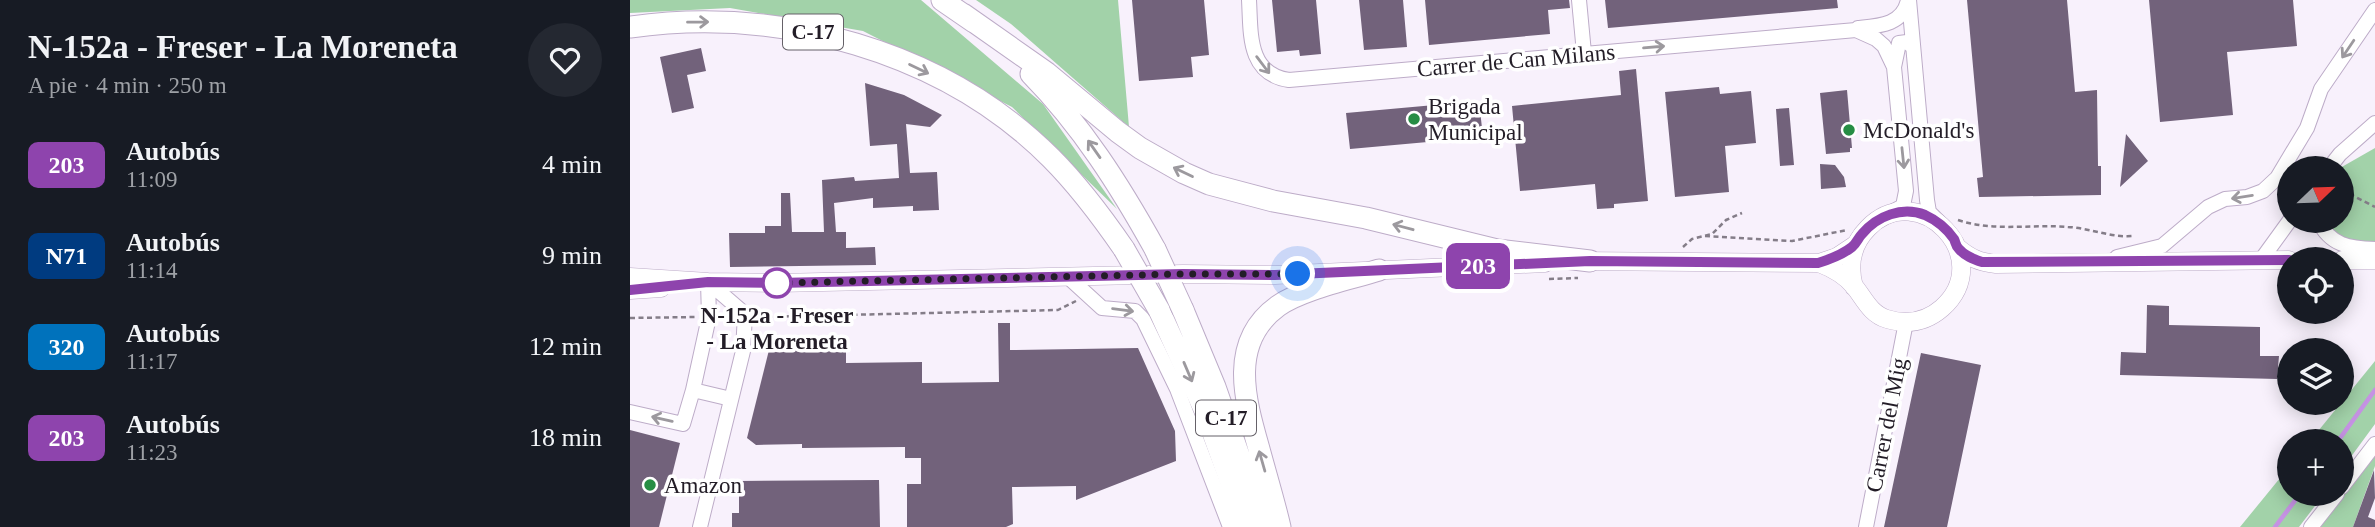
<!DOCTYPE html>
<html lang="es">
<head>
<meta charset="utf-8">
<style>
	body { margin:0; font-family:Georgia,serif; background:#242831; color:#f1f3f6; height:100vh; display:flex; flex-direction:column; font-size:26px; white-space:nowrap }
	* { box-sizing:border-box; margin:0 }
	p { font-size:23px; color:#9ea1a6 }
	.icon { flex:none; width:38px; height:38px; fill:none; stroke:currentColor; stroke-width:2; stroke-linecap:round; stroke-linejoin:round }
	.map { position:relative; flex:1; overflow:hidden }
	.panel { display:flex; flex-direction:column; background:#171b24; width:630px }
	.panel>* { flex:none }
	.badge { padding:0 14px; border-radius:10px; font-size:24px; line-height:46px }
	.needle { width:46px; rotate:67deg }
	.fabs { position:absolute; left:1647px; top:156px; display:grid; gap:14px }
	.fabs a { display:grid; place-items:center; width:77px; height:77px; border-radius:50%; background:#171b24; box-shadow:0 4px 18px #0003; font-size:35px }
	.you { position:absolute; width:35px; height:35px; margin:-18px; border:5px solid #fff; border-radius:50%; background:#1a73e8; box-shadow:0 0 0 10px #1a73e833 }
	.map>.badge { position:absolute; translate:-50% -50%; box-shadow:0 0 0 4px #fff }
	.round { display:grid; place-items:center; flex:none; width:74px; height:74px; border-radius:37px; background:#242831 }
	.headline { display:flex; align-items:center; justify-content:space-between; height:119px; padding:0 28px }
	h1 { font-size:33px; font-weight:700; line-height:52px }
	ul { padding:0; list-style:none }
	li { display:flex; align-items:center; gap:21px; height:91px; padding:0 28px }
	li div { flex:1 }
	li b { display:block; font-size:26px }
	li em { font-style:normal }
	li .badge { min-width:77px; font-weight:700; text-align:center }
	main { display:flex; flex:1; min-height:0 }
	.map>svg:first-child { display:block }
</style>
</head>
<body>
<main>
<section class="panel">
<div class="headline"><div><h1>N-152a - Freser - La Moreneta</h1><p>A pie · 4 min · 250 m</p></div><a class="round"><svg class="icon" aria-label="heart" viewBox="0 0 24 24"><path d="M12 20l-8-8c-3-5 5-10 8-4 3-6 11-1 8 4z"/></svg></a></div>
<ul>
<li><span class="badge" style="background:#8e44ad;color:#fff">203</span><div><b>Autobús</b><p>11:09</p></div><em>4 min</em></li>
<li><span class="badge" style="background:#003b80;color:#fff">N71</span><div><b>Autobús</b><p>11:14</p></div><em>9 min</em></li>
<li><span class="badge" style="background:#0072bc;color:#fff">320</span><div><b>Autobús</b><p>11:17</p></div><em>12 min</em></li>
<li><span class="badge" style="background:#8e44ad;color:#fff">203</span><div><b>Autobús</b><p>11:23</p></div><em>18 min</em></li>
</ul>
</section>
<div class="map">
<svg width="1745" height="527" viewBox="0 0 1745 527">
	<rect width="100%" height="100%" fill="#f8f1fc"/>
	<!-- green -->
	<path fill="#a2d2a9" d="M 0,0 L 291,0 L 413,104 L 487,209 L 382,107 L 233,31 L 100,8 L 0,13 Z
		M 346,0 L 488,0 L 499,127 L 381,24 Z
		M 1745,148 L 1745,242 C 1720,243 1711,239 1695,221 L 1712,220 L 1712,168 L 1710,168 Z
		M 1745,361 L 1745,424 L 1712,469 L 1712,441 L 1680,441 Z
		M 1745,448 L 1745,466 L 1723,527 L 1681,527 Z
		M 1659,467 L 1659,494 L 1694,494 L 1669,527 L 1610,527 Z"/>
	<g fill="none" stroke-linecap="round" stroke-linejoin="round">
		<!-- stream -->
		<path stroke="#c592e3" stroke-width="4.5" d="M 1708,441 L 1745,390
			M 1645,527 L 1670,494"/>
	</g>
	<!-- building -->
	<path fill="#72627b" d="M 502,0 L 574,0 L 579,55 L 561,57 L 563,77 L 509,81 Z
		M 642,0 L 686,0 L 691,54 L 670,56 L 669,50 L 647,52 Z
		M 729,0 L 773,0 L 777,47 L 734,50 Z
		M 795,0 L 939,0 L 940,8 L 918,10 L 920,34 L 799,45 Z
		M 975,0 L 1207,0 L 1208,8 L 978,28 Z
		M 1337,0 L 1437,0 L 1445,92 L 1467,90 L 1468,166 L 1471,166 L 1471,195 L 1349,197 L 1347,178 L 1353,177 Z
		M 1519,0 L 1663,0 L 1667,46 L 1597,52 L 1603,115 L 1530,122 Z
		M 71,48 L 76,71 L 57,75 L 64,108 L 42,113 L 30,57 Z
		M 1006,69 L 1018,201 L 984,204 L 984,208 L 967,209 L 965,184 L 890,191 L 882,106 L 991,95 L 989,71 Z
		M 235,83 L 274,95 L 312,115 L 300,127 L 276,124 L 280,173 L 307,172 L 309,210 L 283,211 L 283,206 L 243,208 L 243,198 L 204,203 L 206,232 L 216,232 L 216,248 L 245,247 L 246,265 L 100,267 L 99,233 L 135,233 L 135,226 L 151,226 L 151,193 L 160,193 L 162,232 L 194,232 L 192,180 L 224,177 L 225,181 L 269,178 L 267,144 L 240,146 Z
		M 1089,87 L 1090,94 L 1121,91 L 1126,143 L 1095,146 L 1099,192 L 1045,197 L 1035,92 Z
		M 1217,90 L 1222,148 L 1220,148 L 1220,152 L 1196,154 L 1190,93 Z
		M 849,101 L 853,137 L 720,149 L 716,113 Z
		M 1159,108 L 1164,165 L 1150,166 L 1146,109 Z
		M 1496,134 L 1518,161 L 1490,187 Z
		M 1190,164 L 1205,165 L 1214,177 L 1216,187 L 1191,189 Z
		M 1517,305 L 1539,306 L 1539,325 L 1630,327 L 1630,356 L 1649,356 L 1647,379 L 1490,375 L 1491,352 L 1516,353 Z
		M 368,323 L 380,323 L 380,350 L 508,348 L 545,431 L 546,461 L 446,500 L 446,486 L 382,487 L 383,524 L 376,527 L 277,527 L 277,484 L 291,484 L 291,458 L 275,458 L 275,447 L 172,448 L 172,444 L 126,445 L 117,438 L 140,346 L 216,345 L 216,363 L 292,362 L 292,383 L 369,382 Z
		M 1291,353 L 1351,365 L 1317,527 L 1254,527 Z
		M 0,430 L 50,443 L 29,527 L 0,527 Z
		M 1744,470 L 1745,498 L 1738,517 L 1745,520 L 1745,527 L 1723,527 Z
		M 249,480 L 250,527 L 102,527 L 102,513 L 109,513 L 109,481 Z"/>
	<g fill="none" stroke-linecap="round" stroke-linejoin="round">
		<!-- minor casing -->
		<g stroke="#bdacc8" stroke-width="16">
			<path id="minor" d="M 619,0 C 621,33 617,74 659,80 L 1226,30 L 1246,39 L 1254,46 L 1264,67 L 1276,191 L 1273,206 L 1260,213
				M 949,0 L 954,53
				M 1279,0 L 1297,200 L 1299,212 L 1309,222
				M 1228,28 C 1249,26 1273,25 1278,0
				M 1264,67 L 1269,43 L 1277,42 L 1283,47
				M 1699,168 L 1710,154 L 1745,123
				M 1688,220 C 1700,246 1720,248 1745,249
				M 1487,257 L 1532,246 L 1578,207 L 1595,199 L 1617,197 L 1633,191 L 1647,178 L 1677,128 L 1691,89 L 1745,10
				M 1631,260 L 1660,220
				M 437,276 L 472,308 L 505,311 L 513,319 L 547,389 L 600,527
				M 63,390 L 101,399
				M 0,412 L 53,424 L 63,390 L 79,317 L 78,282
				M 1712,487 L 1745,444
				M 70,527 L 113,351 L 115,314 L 78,282
				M 1236,527 L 1276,322
				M 1681,527 L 1707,494"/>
		</g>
		<!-- major casing -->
		<g stroke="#bdacc8" stroke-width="19">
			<path id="major" d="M 1328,248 C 1340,258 1349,262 1366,264 L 1659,260
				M 1712,260 L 1745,260
				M 947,261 L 1189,263 L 1207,257 L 1225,245
				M 1189,263 C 1202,268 1215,275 1224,286 C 1234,298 1240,314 1257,319 C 1277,325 1296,322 1312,308 C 1368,258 1289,176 1238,228 C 1222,244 1218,265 1224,287
				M 0,277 L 78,282 L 147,283 L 553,274 L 645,275 L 915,263
				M 0,290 L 31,288"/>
		</g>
		<!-- highway casing -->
		<g stroke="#bdacc8" stroke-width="23">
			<path id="highway" d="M 312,0 L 344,22
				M 333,14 L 417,73 L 488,132 L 510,148 L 554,173 L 579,184 L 643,201 L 736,218 L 867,250 L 960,261
				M 0,27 C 149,6 313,50 421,158 C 449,186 472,217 494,249
				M 401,74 C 452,126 490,186 525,249
				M 529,310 L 575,411 L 617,527
				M 553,310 L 585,387 L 634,527
				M 650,527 C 644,501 636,475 629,449 C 615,400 598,342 648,306 C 672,289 721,279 749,270"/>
		</g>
		<!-- path -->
		<path stroke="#847d88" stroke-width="2.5" stroke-dasharray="5 3.5" stroke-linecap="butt" d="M 1712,190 L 1745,207
			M 1328,220 C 1363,232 1402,224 1438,227 C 1460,228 1481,238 1503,236
			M 1075,236 L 1162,241 L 1217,230
			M 1053,247 L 1062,239 L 1082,234 L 1096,220 L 1112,213
			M 919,279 L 948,278
			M 129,317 L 428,310 L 446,301
			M 0,318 L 67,317"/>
		<!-- minor -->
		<use href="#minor" stroke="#fff" stroke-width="14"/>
		<!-- major -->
		<use href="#major" stroke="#fff" stroke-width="18"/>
		<!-- highway -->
		<use href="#highway" stroke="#fff" stroke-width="21"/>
		<!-- highway-bridge casing -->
		<g stroke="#bdacc8" stroke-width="23" stroke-linecap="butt">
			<path id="highway-bridge" d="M 494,249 L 529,310
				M 525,249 L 553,310"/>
		</g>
		<!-- highway-bridge -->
		<use href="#highway-bridge" stroke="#fff" stroke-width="21"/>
	</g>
	<!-- one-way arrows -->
	<defs><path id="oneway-shaft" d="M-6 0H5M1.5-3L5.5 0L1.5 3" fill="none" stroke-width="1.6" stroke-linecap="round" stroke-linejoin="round" transform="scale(1.75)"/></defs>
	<g stroke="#9c999e">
		<use href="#oneway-shaft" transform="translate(68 22) rotate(-1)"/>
		<use href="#oneway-shaft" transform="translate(1024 47) rotate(-5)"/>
		<use href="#oneway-shaft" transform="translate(1718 49) rotate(124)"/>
		<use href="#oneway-shaft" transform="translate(633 65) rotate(53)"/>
		<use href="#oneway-shaft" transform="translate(289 69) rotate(26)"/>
		<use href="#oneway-shaft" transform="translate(464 149) rotate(-125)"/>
		<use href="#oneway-shaft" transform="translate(1273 158) rotate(84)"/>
		<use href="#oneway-shaft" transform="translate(553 172) rotate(-154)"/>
		<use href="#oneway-shaft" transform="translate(1612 197) rotate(171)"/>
		<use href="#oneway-shaft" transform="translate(773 227) rotate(-165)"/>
		<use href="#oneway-shaft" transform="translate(493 310) rotate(7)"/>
		<use href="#oneway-shaft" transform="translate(558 372) rotate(67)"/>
		<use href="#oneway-shaft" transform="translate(32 419) rotate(-167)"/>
		<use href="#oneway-shaft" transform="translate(632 461) rotate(-106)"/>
	</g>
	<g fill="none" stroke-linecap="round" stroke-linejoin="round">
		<!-- line casing -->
		<g stroke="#fff" stroke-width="16">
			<path id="line" d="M 0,290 L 78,282 L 147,283 L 553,274 L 645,275 L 960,261 L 1188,263 C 1201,259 1212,255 1222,247 C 1227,243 1228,238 1232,234 C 1247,216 1272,206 1295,215 C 1306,220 1317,229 1324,239 C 1326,243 1325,245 1329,249 C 1335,256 1343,259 1352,262 L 1659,260"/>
		</g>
		<!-- line -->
		<use href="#line" stroke="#8e44ad" stroke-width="10"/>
		<!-- walk -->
		<path stroke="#231d27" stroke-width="7" stroke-dasharray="0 12.6" d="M 147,283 L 553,274 L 668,274"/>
	</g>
	<!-- markers -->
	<g fill="#268d44" stroke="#fff" stroke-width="2.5">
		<circle cx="784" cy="119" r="7"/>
		<circle cx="1219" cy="130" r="7"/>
		<circle cx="20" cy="485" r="7"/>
	</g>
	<circle fill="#fff" stroke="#8e44ad" stroke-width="3.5" cx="147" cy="283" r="14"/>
	<g text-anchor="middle" stroke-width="7" stroke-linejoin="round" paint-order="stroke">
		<!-- shield labels -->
		<g fill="#fff" stroke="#656168" stroke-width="2">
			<rect x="153" y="14.5" width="60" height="35" rx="5"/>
			<rect x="566" y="400.5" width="60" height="35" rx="5"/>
		</g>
		<g font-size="21" font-weight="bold" fill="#231d27">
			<text x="183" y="39">C-17</text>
			<text x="596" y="425">C-17</text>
		</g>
		<!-- street labels -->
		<g font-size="23" fill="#231d27" stroke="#fff">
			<text transform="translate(886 60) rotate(-5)" y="8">Carrer de Can Milans</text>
			<text transform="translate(1256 425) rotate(-79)" y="8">Carrer del Mig</text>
		</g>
		<!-- poi labels -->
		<g font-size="23" fill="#231d27" stroke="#fff" text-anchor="start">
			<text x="798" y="114">Brigada<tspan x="798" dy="26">Municipal</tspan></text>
			<text x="1233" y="138">McDonald's</text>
			<text x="34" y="493">Amazon</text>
		</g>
		<!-- stop labels -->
		<g font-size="23" font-weight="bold" fill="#231d27" stroke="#fff">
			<text x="147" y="323">N-152a - Freser<tspan x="147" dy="26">- La Moreneta</tspan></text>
		</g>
	</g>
</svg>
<div class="fabs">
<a><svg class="needle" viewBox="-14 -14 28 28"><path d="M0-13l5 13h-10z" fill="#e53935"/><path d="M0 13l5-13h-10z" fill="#9ea1a6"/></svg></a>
<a><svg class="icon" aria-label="locate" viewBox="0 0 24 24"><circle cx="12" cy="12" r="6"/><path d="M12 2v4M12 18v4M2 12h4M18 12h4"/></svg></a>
<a><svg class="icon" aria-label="layers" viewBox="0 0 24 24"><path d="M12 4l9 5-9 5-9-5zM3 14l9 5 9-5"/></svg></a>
<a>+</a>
</div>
<div class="you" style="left:668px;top:274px"></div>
<b class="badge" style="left:848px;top:266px;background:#8e44ad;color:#fff">203</b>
</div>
</main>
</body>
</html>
